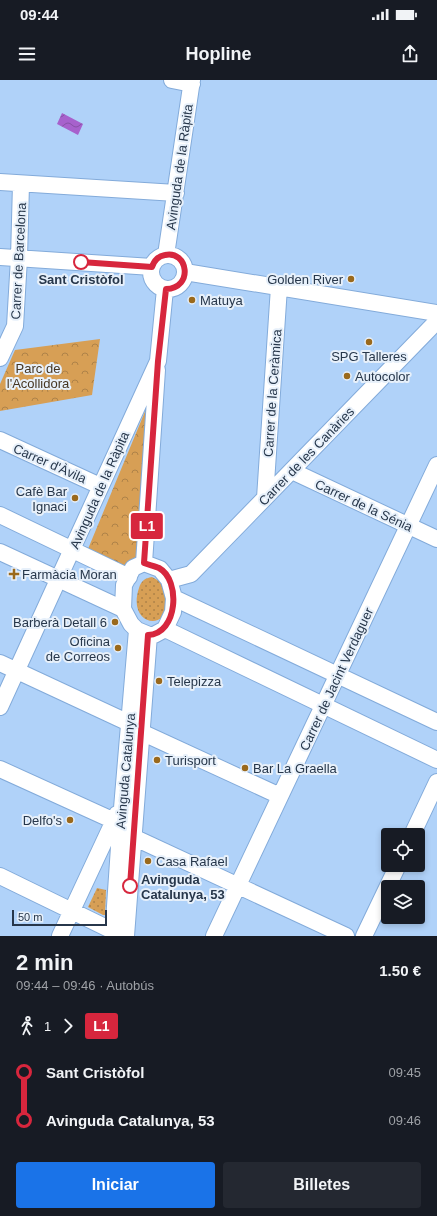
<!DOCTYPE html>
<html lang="es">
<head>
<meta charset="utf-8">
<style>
	body { margin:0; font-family:Arial,sans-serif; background:#242831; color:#f1f3f6; height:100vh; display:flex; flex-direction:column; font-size:15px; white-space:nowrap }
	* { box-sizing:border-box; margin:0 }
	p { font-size:13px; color:#9ea1a6 }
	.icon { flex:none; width:22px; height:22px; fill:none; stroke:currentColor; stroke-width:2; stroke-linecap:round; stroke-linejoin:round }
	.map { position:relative; height:856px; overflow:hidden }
	.side { display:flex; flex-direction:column; background:#171b24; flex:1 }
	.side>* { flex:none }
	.badge { padding:0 8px; border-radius:3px; font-size:14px; line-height:26px }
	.fabs { position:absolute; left:381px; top:748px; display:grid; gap:8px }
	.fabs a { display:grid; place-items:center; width:44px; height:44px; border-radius:4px; background:#171b24; box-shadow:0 2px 6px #0003; font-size:20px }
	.scale { position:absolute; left:12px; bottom:10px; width:95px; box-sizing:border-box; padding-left:4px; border:2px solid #27374b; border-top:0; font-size:11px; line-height:14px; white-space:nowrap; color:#27374b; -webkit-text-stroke:3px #e7f0fa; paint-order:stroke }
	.map>.badge { position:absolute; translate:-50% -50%; box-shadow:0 0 0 2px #fff }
	.legs { display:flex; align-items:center; gap:6px; height:44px; padding:0 16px; font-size:13px }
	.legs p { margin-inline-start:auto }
	.summary { display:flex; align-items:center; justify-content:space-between; height:68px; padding:0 16px }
	h1 { font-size:22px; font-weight:600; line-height:30px }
	.cta { display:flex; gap:8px; margin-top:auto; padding:8px 16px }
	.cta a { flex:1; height:46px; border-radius:4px; background:#1a73e8; color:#fff; font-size:16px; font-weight:600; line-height:46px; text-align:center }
	.cta a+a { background:#242831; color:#f1f3f6 }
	ul { padding:0 16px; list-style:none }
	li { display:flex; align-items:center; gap:14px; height:48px; font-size:15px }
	li i { display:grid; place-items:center; width:6px; height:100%; margin:0 5px; background:currentColor }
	li i::after { content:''; width:10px; height:10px; margin:-5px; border:3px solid; border-radius:50%; background:#171b24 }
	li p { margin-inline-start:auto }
	li:first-child i { background:linear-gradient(#0000 50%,currentColor 0) }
	li:last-child i { background:linear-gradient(currentColor 50%,#0000 0) }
	.status { display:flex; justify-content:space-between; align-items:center; height:28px; padding:0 20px; background:#171b24; direction:ltr }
	.status svg { height:11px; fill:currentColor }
	header { display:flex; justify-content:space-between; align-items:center; height:52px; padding:0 16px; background:#171b24; font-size:18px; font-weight:600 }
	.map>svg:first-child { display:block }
</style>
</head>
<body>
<div class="status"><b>09:44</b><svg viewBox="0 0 49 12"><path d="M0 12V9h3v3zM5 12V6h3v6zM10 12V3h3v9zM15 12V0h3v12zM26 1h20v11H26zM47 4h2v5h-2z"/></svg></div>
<header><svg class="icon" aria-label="menu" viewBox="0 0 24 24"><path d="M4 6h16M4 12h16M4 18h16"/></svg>Hopline<svg class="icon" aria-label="share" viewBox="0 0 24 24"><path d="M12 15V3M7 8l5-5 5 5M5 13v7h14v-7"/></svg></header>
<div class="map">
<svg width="437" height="856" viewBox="0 0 437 856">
	<defs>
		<pattern id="grass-dots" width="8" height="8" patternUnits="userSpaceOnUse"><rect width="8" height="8" fill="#d79f55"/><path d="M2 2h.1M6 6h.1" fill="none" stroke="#ae8248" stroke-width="1.8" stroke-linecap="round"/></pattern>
		<pattern id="forest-crowns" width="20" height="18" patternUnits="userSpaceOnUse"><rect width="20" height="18" fill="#d79f55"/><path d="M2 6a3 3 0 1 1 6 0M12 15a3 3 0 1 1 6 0" fill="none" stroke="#ae8248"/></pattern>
		<pattern id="water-waves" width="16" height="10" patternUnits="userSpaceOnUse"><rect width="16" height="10" fill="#a761cc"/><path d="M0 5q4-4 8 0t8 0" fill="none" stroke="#8851a8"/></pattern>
	</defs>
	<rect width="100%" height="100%" fill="#b0d2f9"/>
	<!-- grass -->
	<path fill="url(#grass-dots)" d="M 152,497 L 161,502 C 163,507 166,514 166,520 C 171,552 126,547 139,508 C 141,501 145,498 152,497 Z
		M 97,808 L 106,810 L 105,835 L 103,835 L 88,827 Z"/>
	<!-- forest -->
	<path fill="url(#forest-crowns)" d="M 100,259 L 92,315 L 0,331 L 0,304 L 15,270 Z
		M 151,317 L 140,478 L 123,488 L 88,469 Z"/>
	<!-- water -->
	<path fill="url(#water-waves)" d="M 62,33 L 83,44 L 78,55 L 57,44 Z"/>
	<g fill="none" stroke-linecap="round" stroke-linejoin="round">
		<!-- minor casing -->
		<g stroke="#83abda" stroke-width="18">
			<path id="minor" d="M 172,0 L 192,4
				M 0,102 L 176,113
				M 166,175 L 192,0
				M151 192a17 17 0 1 1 34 0a17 17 0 1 1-34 0Z
				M 0,177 L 152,187
				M 185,192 L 437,233
				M 0,278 L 15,246 L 19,178 L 21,104
				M 0,360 L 100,406
				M 292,391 L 437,459
				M 265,418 L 279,207
				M 0,435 L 129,497
				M 0,472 L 123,529
				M 144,483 L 157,290
				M 144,483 L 160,489 L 169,500 L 174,518 L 173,532 L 165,549 L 154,555 L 149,555 L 137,550 L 131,544 L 123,529 L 124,505 L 133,488 Z
				M 169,500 L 191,494 L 437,241
				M 174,518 L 437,642
				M 165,549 L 437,680
				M 0,583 L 129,643
				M 0,627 L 158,281 L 165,209
				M 141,652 L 280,716
				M 0,689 L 121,744
				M 412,755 L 437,702
				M 133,757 L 346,856
				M 0,796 L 113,851
				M 60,856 L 117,734
				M 113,856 L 120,752 L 137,550
				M 126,856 L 149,555
				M 214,856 L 437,385
				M 364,856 L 398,785"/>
		</g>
		<!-- minor -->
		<use href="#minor" stroke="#fff" stroke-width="16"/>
	</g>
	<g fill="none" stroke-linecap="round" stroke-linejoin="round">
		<!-- line-1 casing -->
		<g stroke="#fff" stroke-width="9">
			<path id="line-1" d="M 81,182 L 152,187 C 154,181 158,176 165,175 C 188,170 194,208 166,209 L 158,281 L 144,483 C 149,485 155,486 159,488 C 181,500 178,554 148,555 L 130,806"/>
		</g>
		<!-- line-1 -->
		<use href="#line-1" stroke="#d7263d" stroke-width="6"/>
	</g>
	<!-- markers -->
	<g fill="#fff" stroke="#d7263d" stroke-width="2">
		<circle cx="81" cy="182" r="7"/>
		<circle cx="130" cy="806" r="7"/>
	</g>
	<g fill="#9a691c" stroke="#e7f0fa" stroke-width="1.5">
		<circle cx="351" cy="199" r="4"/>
		<circle cx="192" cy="220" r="4"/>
		<circle cx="369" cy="262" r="4"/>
		<circle cx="347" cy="296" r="4"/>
		<circle cx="75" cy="418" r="4"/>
		<path d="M12 488h4v4h4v4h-4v4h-4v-4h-4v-4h4z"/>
		<circle cx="115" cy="542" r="4"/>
		<circle cx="118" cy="568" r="4"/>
		<circle cx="159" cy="601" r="4"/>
		<circle cx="157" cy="680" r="4"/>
		<circle cx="245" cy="688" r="4"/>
		<circle cx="70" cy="740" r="4"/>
		<circle cx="148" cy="781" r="4"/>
	</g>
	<g text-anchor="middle" stroke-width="4" stroke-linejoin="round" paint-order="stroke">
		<!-- street labels -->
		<g font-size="13" fill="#27374b" stroke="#e7f0fa">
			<text transform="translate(179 87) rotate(-82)" y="5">Avinguda de la Ràpita</text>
			<text transform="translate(18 181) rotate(-87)" y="5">Carrer de Barcelona</text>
			<text transform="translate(272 313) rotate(-86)" y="5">Carrer de la Ceràmica</text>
			<text transform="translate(306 376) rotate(-46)" y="5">Carrer de les Canàries</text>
			<text transform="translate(50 383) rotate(24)" y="5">Carrer d'Àvila</text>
			<text transform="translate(99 410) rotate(-66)" y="5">Avinguda de la Ràpita</text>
			<text transform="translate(364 425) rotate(25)" y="5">Carrer de la Sénia</text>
			<text transform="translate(336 599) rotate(-65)" y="5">Carrer de Jacint Verdaguer</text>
			<text transform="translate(125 691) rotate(-85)" y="5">Avinguda Catalunya</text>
		</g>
		<!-- stop labels -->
		<g font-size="13" font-weight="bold" fill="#27374b" stroke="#e7f0fa">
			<text x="81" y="204">Sant Cristòfol</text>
			<text x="141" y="804" text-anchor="start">Avinguda<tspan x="141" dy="15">Catalunya, 53</tspan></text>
		</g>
		<!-- poi labels -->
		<g font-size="13" fill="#27374b" stroke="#e7f0fa" text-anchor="start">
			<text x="343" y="204" text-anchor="end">Golden River</text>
			<text x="200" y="225">Matuya</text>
			<text x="369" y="281" text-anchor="middle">SPG Talleres</text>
			<text x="355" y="301">Autocolor</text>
			<text x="67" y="416" text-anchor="end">Cafè Bar<tspan x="67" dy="15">Ignaci</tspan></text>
			<text x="22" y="499">Farmàcia Moran</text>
			<text x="107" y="547" text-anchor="end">Barberà Detall 6</text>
			<text x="110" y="566" text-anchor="end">Oficina<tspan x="110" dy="15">de Correos</tspan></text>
			<text x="167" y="606">Telepizza</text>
			<text x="165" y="685">Turisport</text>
			<text x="253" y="693">Bar La Graella</text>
			<text x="62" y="745" text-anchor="end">Delfo's</text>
			<text x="156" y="786">Casa Rafael</text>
		</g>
		<!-- park labels -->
		<g font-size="13" fill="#463622" stroke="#e7f0fa">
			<text x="38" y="293">Parc de<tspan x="38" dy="15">l'Acollidora</tspan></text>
		</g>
	</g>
</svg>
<div class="fabs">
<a><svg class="icon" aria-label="locate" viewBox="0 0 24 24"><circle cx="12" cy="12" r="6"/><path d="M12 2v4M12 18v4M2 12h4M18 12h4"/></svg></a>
<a><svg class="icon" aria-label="layers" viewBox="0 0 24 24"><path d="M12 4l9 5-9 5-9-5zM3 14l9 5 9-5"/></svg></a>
</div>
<div class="scale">50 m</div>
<b class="badge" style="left:147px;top:446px;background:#d7263d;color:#fff">L1</b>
</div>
<section class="side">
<div class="summary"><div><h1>2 min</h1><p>09:44 – 09:46 · Autobús</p></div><b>1.50 €</b></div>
<div class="legs"><svg class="icon" aria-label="walk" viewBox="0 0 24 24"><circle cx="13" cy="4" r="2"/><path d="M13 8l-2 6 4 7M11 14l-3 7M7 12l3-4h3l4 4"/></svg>1<svg class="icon" aria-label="forward" viewBox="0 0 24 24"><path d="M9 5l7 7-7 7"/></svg><b class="badge" style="background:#d7263d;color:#fff">L1</b></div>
<ul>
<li><i style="color:#d7263d"></i><b>Sant Cristòfol</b><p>09:45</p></li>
<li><i style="color:#d7263d"></i><b>Avinguda Catalunya, 53</b><p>09:46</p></li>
</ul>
<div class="cta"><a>Iniciar</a><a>Billetes</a></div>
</section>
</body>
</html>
